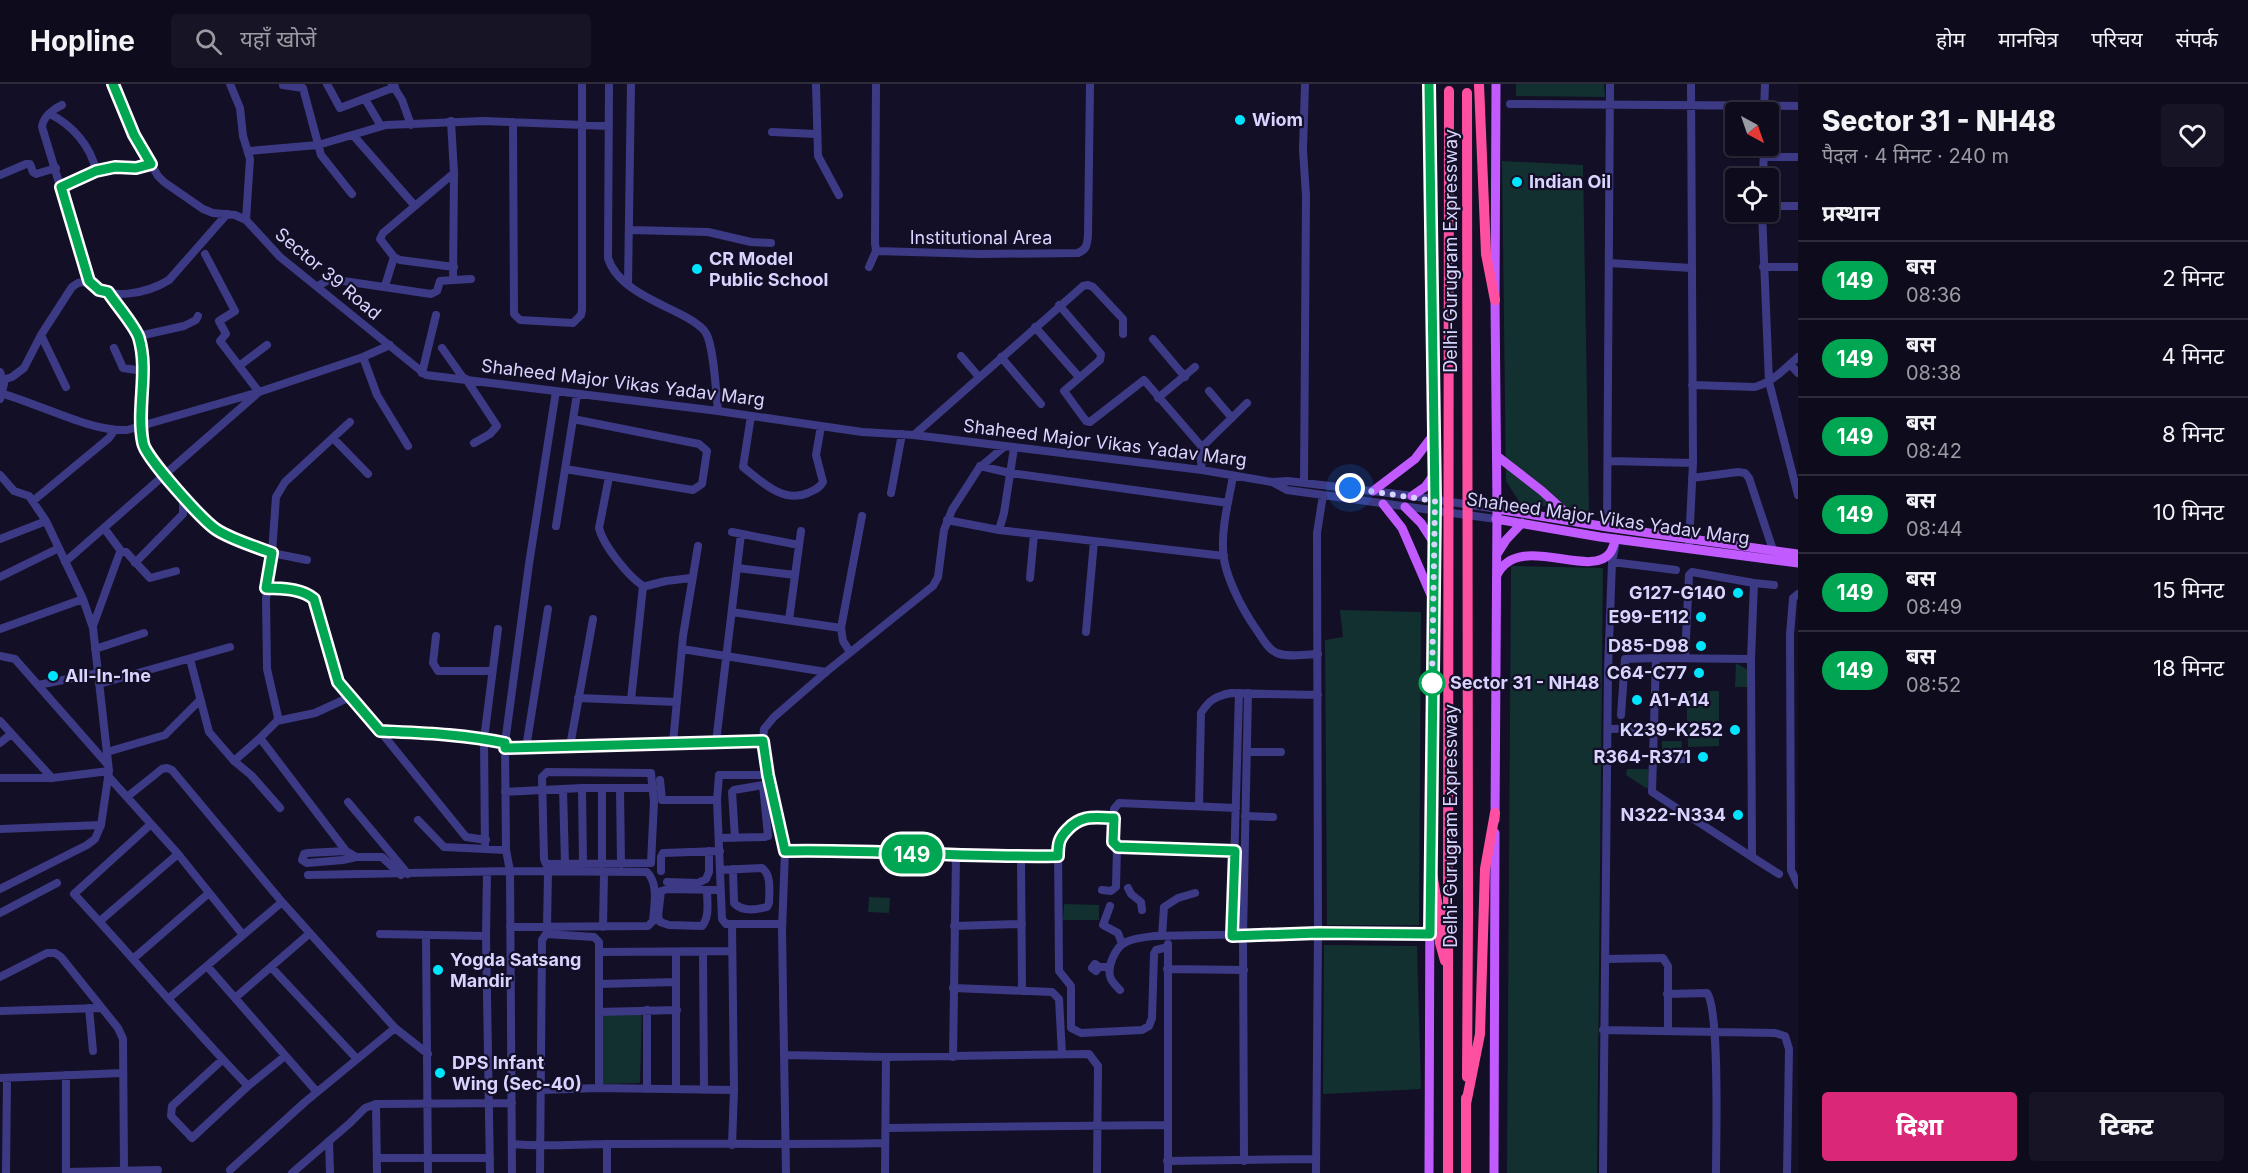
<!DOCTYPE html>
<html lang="hi">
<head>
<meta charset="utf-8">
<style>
	body { margin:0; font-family:Inter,"Noto Sans Devanagari",sans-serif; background:#171425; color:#f1f3f6; height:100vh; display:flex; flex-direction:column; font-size:22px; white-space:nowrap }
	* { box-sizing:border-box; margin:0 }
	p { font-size:20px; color:#9b9ba3 }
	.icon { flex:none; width:33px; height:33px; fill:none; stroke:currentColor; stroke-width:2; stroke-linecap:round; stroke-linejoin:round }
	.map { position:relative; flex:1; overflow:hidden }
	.drawer { display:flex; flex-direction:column; background:#0e0b1c; width:450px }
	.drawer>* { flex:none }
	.badge { padding:0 12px; border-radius:20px; font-size:21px; line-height:39px }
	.needle { width:39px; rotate:140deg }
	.buttons { position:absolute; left:1725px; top:18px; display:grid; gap:12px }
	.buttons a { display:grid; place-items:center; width:54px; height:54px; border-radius:6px; background:#0e0b1c; box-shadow:0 2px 4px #0004,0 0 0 2px #2e2b3b; font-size:30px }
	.you { position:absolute; width:30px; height:30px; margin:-15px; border:4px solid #fff; border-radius:50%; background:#1a73e8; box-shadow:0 0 0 9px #1a73e833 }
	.map>.badge { position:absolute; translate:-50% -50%; box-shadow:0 0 0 3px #fff }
	h2 { padding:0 24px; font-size:22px; line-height:54px }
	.round { display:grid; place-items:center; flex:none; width:63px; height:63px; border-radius:6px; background:#171425 }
	.summary { display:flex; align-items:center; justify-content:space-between; height:102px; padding:0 24px }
	h1 { font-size:28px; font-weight:800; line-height:45px }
	.button { display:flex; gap:12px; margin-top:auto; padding:12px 24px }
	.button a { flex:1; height:69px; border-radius:6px; background:#db2777; color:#fff; font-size:24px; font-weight:800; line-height:69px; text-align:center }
	.button a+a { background:#171425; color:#f1f3f6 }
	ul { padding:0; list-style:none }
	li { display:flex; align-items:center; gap:18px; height:78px; padding:0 24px; border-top:2px solid #2e2b3b }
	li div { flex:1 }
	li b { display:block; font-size:22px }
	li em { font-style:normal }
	li .badge { min-width:66px; font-weight:700; text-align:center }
	header { display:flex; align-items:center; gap:36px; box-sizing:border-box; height:84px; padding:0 30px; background:#0e0b1c; border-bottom:2px solid #2e2b3b }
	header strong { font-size:28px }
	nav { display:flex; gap:33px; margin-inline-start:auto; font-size:21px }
	.search { width:420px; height:54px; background:#171425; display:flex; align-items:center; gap:15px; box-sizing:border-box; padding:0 21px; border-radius:6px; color:#9b9ba3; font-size:22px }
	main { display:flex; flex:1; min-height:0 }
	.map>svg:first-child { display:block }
</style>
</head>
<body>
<header>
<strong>Hopline</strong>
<div class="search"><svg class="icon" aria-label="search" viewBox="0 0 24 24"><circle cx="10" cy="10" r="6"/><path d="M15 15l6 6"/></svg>यहाँ खोजें</div>
<nav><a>होम</a><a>मानचित्र</a><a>परिचय</a><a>संपर्क</a></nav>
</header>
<main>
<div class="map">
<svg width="1798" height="1089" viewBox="0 0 1798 1089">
	<rect width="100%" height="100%" fill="#130f26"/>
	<!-- park -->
	<path fill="#12302f" d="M 1516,0 L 1604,0 L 1605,13 L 1516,12 Z
		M 1502,77 L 1583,81 L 1589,428 L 1520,419 L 1506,397 Z
		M 1511,482 L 1603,484 L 1597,1089 L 1507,1089 Z
		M 1340,526 L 1421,528 L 1419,841 L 1327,841 L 1325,556 L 1343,553 Z
		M 1736,579 L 1749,587 L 1749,603 L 1735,603 Z
		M 1686,607 L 1719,607 L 1719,662 L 1688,663 Z
		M 1662,657 L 1682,657 L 1681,670 L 1662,669 Z
		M 1627,685 L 1649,685 L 1648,704 L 1646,704 L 1626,691 Z
		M 869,813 L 890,814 L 889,829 L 868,828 Z
		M 1064,820 L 1099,821 L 1099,836 L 1063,836 Z
		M 1324,861 L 1417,862 L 1421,1005 L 1323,1010 Z
		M 642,930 L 640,999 L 603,1000 L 603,931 Z"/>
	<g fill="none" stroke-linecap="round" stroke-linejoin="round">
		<!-- minor -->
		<path stroke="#3d3a85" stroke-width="8" d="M 113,0 L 134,51 L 158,92 L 164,98 L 203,125 L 213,129 L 235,131 L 246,136 L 280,173 L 426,291 L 718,327 L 862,348 L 914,351 L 1202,386 L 1272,398 L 1288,397 L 1405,411 L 1497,425
			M 230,0 L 240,24 L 243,52 L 250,75 L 246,136
			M 327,0 L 340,24 L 395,3
			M 392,0 L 402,16 L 411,41
			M 609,0 L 608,174 C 617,204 658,218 684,232 C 691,236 701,241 706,249 C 714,263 716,309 718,327
			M 816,0 L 818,72 L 839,111
			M 876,0 L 875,159 L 876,167 L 980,170 L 1078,169 C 1087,165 1087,161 1088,151 L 1090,0
			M 283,1 L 303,4 L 321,71 L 352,110
			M 365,15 L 381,42
			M 1510,20 L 1798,22
			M 62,21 C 53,25 43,33 42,43 L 89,197
			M 1764,28 L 1765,0
			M 50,30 C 72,41 91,62 96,87 L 61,103
			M 451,37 L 454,89 L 453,196 L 471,195
			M 513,38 L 514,230 L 520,236 L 573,239 L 581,231 L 582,226 L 582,0
			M 772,48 L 816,50
			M 353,51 L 415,122
			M 249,67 L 318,61 L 386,41 L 483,37 L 609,42
			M 1764,73 L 1798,73
			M 96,87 C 115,83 132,85 151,80
			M 0,91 L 26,80 L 30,80 L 33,88 L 36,90 L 56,84
			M 1763,94 L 1764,62
			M 1768,122 L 1798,122
			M 1762,128 L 1769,298 L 1798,411
			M 630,146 L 708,148 L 751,158 L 771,159
			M 1609,179 L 1691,184
			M 454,183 L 400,176 L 394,173 L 380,155 L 383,149 L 454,89
			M 869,183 L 876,167
			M 1763,183 L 1798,183
			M 628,201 L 631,0
			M 318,202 L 330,195 L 431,210 L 437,207 L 440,197 L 453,196
			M 385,202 L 394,173
			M 108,208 L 139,252 L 143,287 L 141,343 L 143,363 L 165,391 L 214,445 L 272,469 L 307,476
			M 1059,221 L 1101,270 L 1100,276 L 1064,307 L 1086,337 L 1090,338 L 1144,296 L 1202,363
			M 1035,243 L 1079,293
			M 41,251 L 66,303
			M 139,252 L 184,242 L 196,236 L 198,232
			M 1153,255 L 1185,293
			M 114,264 L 123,284 L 143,287
			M 442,264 L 464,295
			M 961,272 L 979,293
			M 363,273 L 377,311 L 408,362
			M 1001,273 L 1041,320
			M 1790,280 L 1798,289
			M 239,282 L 267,261
			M 0,288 L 4,300 L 0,315
			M 422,289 L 436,231
			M 466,295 L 497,342 L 490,350 L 474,359
			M 3,296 L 12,293 L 24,284 L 41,251 L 72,203 L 78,199 L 89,197 C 107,219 148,209 169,196 L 227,130
			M 1692,301 L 1755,303 C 1773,298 1784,285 1798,273
			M 1209,307 L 1232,334
			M 0,309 C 38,319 90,348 127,346 L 259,308 L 363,273 L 390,261
			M 1158,314 L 1195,283
			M 751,332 L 743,383 C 761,397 783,420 808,409 C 814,406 819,405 823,398 L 816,371 L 821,342
			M 350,338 L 285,398 L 276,413 L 272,469 L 266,515 L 267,585 L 278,633 L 277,637 L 260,654 L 346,767 L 356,773 L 382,773 L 401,791
			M 914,351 L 1083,202 L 1088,201 L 1093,203 L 1123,235 L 1123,250
			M 333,354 L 368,390
			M 1609,377 L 1693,379
			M 980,382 L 1010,389 L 1228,419
			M 565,385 L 693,406 L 702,400 L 707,367 L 699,360 L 573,335
			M 1202,386 L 1200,369 L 1202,363 L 1247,319
			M 0,391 L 14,407 L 29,412 L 46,437 L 83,515 L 93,544 L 109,687 L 101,741 L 95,755 L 87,761 L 0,805
			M 1233,392 C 1229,416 1222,440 1223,465 C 1223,489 1242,525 1256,545 C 1262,553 1267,565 1277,569 C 1288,574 1306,570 1318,570
			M 609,393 L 599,444 C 603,461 628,492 643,502 L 646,502 L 666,497 L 691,494
			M 1692,394 L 1738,388 L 1745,389 L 1749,394 L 1773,466
			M 1272,398 L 1287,406 L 1496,435
			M 1304,399 L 1306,112 L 1303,66 L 1305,0
			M 891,409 L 902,350
			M 33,417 L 109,354 L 114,347
			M 947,436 L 999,446 L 1224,472
			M 556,442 L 577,310
			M 1607,443 L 1610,0
			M 104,444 L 121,467
			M 999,446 L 1004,429 L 1014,364
			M 732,448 L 799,461
			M 0,455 L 46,437
			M 1689,460 L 1693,379 L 1691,0
			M 65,478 L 259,308 L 220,257 L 226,250 L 219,237 L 235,227 L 205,170
			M 1612,478 L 1676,486
			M 135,479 L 183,430 L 183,412
			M 737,484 L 795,491
			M 0,493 L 59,464
			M 1030,494 L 1034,450
			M 1754,499 L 1774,501
			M 266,504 C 282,505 301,504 314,515 L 338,598 L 342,605 L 380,647 L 466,753 L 486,756
			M 1798,510 L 1793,514 L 1790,551 L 1791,786 L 1798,801
			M 732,528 L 841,544
			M 789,536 L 801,447
			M 93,542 L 120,468 L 126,468 L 150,494 L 176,487
			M 0,545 L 83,515
			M 1086,548 L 1094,457
			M 436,552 L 433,579 L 438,587 L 492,587
			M 95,565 L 144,549
			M 682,565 L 826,588
			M 850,568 L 843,557 L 841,544 L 862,432
			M 0,572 L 15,575 L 108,681
			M 1656,574 L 1751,575 L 1752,773 L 1652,708 Z
			M 1685,574 L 1689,491 L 1692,488 L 1754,499 L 1751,575
			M 190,575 L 209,648 L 234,677
			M 99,600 L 230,563
			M 38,601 L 98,589
			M 578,614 L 677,618
			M 631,616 L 643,502
			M 1621,631 L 1625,575 L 1656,574
			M 0,637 L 52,694
			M 277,637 L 315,629 L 350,613
			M 1609,645 L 1653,644
			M 380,647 L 446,650 L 505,659
			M 260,654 L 234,677 L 251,691 L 280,724
			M 716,658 L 741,450
			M 0,659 L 11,650
			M 673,659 L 683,552 L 698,462
			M 570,662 L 593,535
			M 505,664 L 763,657
			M 526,664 L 548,525
			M 107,668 L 165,651 L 199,617
			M 1247,668 L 1281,668
			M 1653,676 L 1688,675
			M 547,688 L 651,689 L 654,718 L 651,779 L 546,780 L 544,775 L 542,693 Z
			M 768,691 L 719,691 L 717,716 L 722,835 L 726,840 L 782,840
			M 108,692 L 178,770 L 243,851
			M 0,694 L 52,694 L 109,687
			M 660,696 L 662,716 L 717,716
			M 582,704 L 583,780
			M 620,704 L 621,780
			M 563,705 L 565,780
			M 505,708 L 582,704 L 653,704
			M 127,713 L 162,685 L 167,684 L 172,686 L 282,818 L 395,944 L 428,970
			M 348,718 L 408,790
			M 1199,721 L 1201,629 C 1209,616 1216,612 1231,609 L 1318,611
			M 1245,732 L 1273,733
			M 1114,734 L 1079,735 L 1061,752 L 1058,760 L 1059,887 L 1071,902 L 1071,944 L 1081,949 L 1142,946 L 1149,942 L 1152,934 L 1154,870 L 1156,866 L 1168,863
			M 418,736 L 444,763 L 506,766
			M 151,740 L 74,810 C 133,873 188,940 248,1002
			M 0,745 L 101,741
			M 719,754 L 765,753 L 768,752 L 763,701 L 734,706 L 732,708 L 735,754
			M 485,765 L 484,655 L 498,545
			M 346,767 L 308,769 L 304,770 L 302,776 L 307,779 L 343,776 L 356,773
			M 785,767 C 876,765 967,774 1058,772
			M 1235,767 L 1117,763 L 1113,758 L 1114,725 L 1119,719 L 1236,724
			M 1021,773 L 1022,907
			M 1752,773 L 1779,790
			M 602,780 L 602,704
			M 720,786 L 762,784 C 772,791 769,808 769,819 L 767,823 C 756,826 742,828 734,819 L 733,785
			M 661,787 L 661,773 L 663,769 L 720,767
			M 487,788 L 486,852 L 490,1089
			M 308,791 L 510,787 L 647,788 C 659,800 654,822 653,837 L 648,842 L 510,843
			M 667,798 L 698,799 L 706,795 L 709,788 L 709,767
			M 1128,804 L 1131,810 L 1141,818 L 1142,826
			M 707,806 C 707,818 710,833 702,842 L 669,841 L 660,838 L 658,832 L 661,807 L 668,805 L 720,806
			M 1102,806 L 1111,807 L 1116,803 L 1117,763
			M 1110,822 L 1103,841 L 1118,849 L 1122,860
			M 0,829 L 57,799
			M 100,837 L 178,770
			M 732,840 L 734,1006 L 732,1061
			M 954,842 L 1022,840
			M 603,843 L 604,789
			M 547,844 L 548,788
			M 380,850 L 486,852
			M 426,852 L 428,1089
			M 1162,852 L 1164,823 L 1178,814 L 1195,809
			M 1232,852 L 1239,609
			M 600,868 L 732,867
			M 703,868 L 704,1006
			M 134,874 L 209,809
			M 1605,875 L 1663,874 L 1668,882 L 1668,947
			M 207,882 L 317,1008
			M 271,883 L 357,975
			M 1099,883 L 1096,887 L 1092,884 L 1095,880 L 1099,883 L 1110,883
			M 1167,885 L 1244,886
			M 0,893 L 47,869 L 55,869 L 61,873 L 118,944 L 123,955 L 124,1087
			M 599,900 L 676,898
			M 953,904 L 1052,908 L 1059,915 L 1062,970
			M 1120,906 C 1117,903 1113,899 1111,895 C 1106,884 1115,863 1126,858 C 1135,854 1145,853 1154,852 L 1318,849 L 1430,850
			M 1667,910 L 1707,909 C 1720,926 1716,1059 1716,1089
			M 235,914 L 310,849
			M 168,915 L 282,818
			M 89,924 L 93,967
			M 0,927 L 101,924
			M 599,928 L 677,926
			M 1603,946 L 1775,949 L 1785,952 L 1789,965 L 1787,1089
			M 784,971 L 886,973 L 1089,970 L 1098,982 L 1097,1089
			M 953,973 L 956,771
			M 222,976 L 172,1022 L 171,1032 L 192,1054 L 248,1002 L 285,972
			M 0,994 L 122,989
			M 647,1005 L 647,926
			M 676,1005 L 676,868
			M 542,1006 L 599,1004 L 734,1006
			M 376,1020 L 377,1089
			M 886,1044 L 1167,1041
			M 329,1057 L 330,1089
			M 512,1060 C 545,1063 576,1060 609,1060 C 701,1059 793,1061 885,1059
			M 377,1074 L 490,1074
			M 1167,1077 L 1315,1075
			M 1244,1077 L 1243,852 L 1248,609
			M 230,1086 L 305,1018 L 395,944
			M 66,1088 L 158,1086
			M 6,1089 L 7,995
			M 66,1089 L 66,991
			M 292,1089 L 350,1039 L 365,1024 L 376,1020 L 512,1019
			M 512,1089 L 510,787 L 506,766 L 505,659 L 529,480 L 556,307
			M 540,1089 L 542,856 L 546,850 L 594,853 L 599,858 L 599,1004
			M 607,1089 L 607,1060
			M 786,1089 L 782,847 L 785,767 L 768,691 L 763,657 L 764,645 L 774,633 L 826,588 L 933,502 L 938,493 L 944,446 L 952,426 L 979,384 L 1004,363
			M 885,1089 L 886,973
			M 1168,1089 L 1168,860
			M 1316,1089 L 1318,849 L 1317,449 L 1323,411
			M 1603,1089 L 1608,586 L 1612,478 L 1615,463"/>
		<!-- major -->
		<path stroke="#c25bff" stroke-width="9" d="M 1429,0 L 1435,417 L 1430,784
			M 1497,372 L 1542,407 L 1575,437
			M 1373,407 L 1415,375 L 1434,350
			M 1412,412 L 1425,403 L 1435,389
			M 1383,420 L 1402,444 L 1431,511
			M 1405,423 L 1421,439 L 1434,459
			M 1497,425 L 1607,443 L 1798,470
			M 1496,435 L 1600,453 L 1798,479
			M 1497,470 L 1506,456 L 1522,439
			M 1497,491 C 1518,447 1590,496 1610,469 C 1613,465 1614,459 1616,455
			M 1495,736 L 1497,425 L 1495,216 L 1496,0
			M 1429,1089 L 1430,797
			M 1494,1089 L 1495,749"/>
		<!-- highway -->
		<path stroke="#ff4fa3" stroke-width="10" d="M 1479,0 L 1486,170 L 1495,216
			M 1430,778 L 1439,829 L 1440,859 L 1445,877
			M 1467,993 L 1468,832
			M 1466,1020 L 1480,950 L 1485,785 L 1495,729
			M 1448,1089 L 1448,833
			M 1466,1089 L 1466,1014"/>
		<!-- highway-bridge -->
		<path stroke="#ff4fa3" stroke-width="10" d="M 1467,9 L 1468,832
			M 1448,833 L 1449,7"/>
	</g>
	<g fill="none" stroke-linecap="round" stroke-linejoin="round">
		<!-- line casing -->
		<g stroke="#fff" stroke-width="14">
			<path id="line" d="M 113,0 L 134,51 L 151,80 L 136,84 L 115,83 L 96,87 L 61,103 L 89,197 L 99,206 L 108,208 C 115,219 136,243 139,254 C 149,288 136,325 143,359 C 145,373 204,438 217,446 C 233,456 254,462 272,469 L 266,504 C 283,505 301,504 314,515 L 338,598 L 380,647 C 422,649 463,650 505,659 L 505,664 L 763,657 L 768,691 L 785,767 C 876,765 967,774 1058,772 C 1058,759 1059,754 1068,745 C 1082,730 1095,734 1114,734 L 1113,758 L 1118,763 L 1235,767 L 1232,852 L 1318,849 L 1430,850 L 1435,417 L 1429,0"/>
		</g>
		<!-- line -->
		<use href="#line" stroke="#00a651" stroke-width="9"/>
		<!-- walk -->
		<path stroke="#d9d4ff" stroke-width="6" stroke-dasharray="0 10.8" d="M 1350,404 L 1435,417 L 1432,599"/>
	</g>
	<!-- markers -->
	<g fill="#00e5ff" stroke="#130f26" stroke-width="2">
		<circle cx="1240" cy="36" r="6"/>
		<circle cx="1517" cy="98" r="6"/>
		<circle cx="697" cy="185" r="6"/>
		<circle cx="1738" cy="509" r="6"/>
		<circle cx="1701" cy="533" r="6"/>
		<circle cx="1701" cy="562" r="6"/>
		<circle cx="1699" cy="589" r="6"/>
		<circle cx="53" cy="592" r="6"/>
		<circle cx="1637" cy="616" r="6"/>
		<circle cx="1735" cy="646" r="6"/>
		<circle cx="1703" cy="673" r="6"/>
		<circle cx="1738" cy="731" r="6"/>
		<circle cx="438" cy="886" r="6"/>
		<circle cx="440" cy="989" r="6"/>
	</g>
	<circle fill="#fff" stroke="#00a651" stroke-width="3" cx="1432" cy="599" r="12"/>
	<g text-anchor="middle" stroke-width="4.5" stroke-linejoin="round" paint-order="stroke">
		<!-- poi labels -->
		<g font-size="18" font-weight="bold" fill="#d9d4ff" stroke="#130f26" text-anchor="start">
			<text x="1252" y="42">Wiom</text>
			<text x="1529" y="104">Indian Oil</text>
			<text x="709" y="181">CR Model<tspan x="709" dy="21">Public School</tspan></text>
			<text x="1726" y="515" text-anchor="end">G127-G140</text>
			<text x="1689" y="539" text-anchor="end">E99-E112</text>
			<text x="1689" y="568" text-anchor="end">D85-D98</text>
			<text x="1687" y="595" text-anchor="end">C64-C77</text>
			<text x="65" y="598">All-In-1ne</text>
			<text x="1649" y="622">A1-A14</text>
			<text x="1723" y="652" text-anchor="end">K239-K252</text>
			<text x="1691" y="679" text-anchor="end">R364-R371</text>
			<text x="1726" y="737" text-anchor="end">N322-N334</text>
			<text x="450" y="882">Yogda Satsang<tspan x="450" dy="21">Mandir</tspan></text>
			<text x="452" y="985">DPS Infant<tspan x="452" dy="21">Wing (Sec-40)</tspan></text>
		</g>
		<!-- street labels -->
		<g font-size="18" fill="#d9d4ff" stroke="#130f26">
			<text x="981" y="160">Institutional Area</text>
			<text transform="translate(1451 167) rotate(-90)" y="6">Delhi-Gurugram Expressway</text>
			<text transform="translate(328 190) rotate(40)" y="6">Sector 39 Road</text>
			<text transform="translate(623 299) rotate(7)" y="6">Shaheed Major Vikas Yadav Marg</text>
			<text transform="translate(1105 359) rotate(7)" y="6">Shaheed Major Vikas Yadav Marg</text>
			<text transform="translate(1608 435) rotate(8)" y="6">Shaheed Major Vikas Yadav Marg</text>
			<text transform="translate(1451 742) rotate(-90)" y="6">Delhi-Gurugram Expressway</text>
		</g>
		<!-- stop labels -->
		<g font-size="18" font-weight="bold" fill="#d9d4ff" stroke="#130f26" text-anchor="start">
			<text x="1450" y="605">Sector 31 - NH48</text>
		</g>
	</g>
</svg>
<div class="buttons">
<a><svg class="needle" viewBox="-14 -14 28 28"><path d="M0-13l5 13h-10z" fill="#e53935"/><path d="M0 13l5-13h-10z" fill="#9b9ba3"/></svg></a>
<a><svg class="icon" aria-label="locate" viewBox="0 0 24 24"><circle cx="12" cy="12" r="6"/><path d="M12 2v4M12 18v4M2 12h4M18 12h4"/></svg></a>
</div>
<div class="you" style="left:1350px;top:404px"></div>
<b class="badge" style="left:912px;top:770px;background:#00a651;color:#fff">149</b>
</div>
<section class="drawer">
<div class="summary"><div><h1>Sector 31 - NH48</h1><p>पैदल · 4 मिनट · 240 m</p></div><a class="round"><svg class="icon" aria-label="heart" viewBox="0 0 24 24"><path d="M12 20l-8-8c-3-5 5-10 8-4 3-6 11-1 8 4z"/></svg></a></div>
<h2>प्रस्थान</h2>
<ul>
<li><span class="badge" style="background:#00a651;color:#fff">149</span><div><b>बस</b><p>08:36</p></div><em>2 मिनट</em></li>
<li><span class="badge" style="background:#00a651;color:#fff">149</span><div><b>बस</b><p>08:38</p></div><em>4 मिनट</em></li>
<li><span class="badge" style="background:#00a651;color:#fff">149</span><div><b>बस</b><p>08:42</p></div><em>8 मिनट</em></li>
<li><span class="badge" style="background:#00a651;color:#fff">149</span><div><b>बस</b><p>08:44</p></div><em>10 मिनट</em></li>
<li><span class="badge" style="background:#00a651;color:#fff">149</span><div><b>बस</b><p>08:49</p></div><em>15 मिनट</em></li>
<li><span class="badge" style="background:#00a651;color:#fff">149</span><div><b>बस</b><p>08:52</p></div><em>18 मिनट</em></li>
</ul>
<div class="button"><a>दिशा</a><a>टिकट</a></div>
</section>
</main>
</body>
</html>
